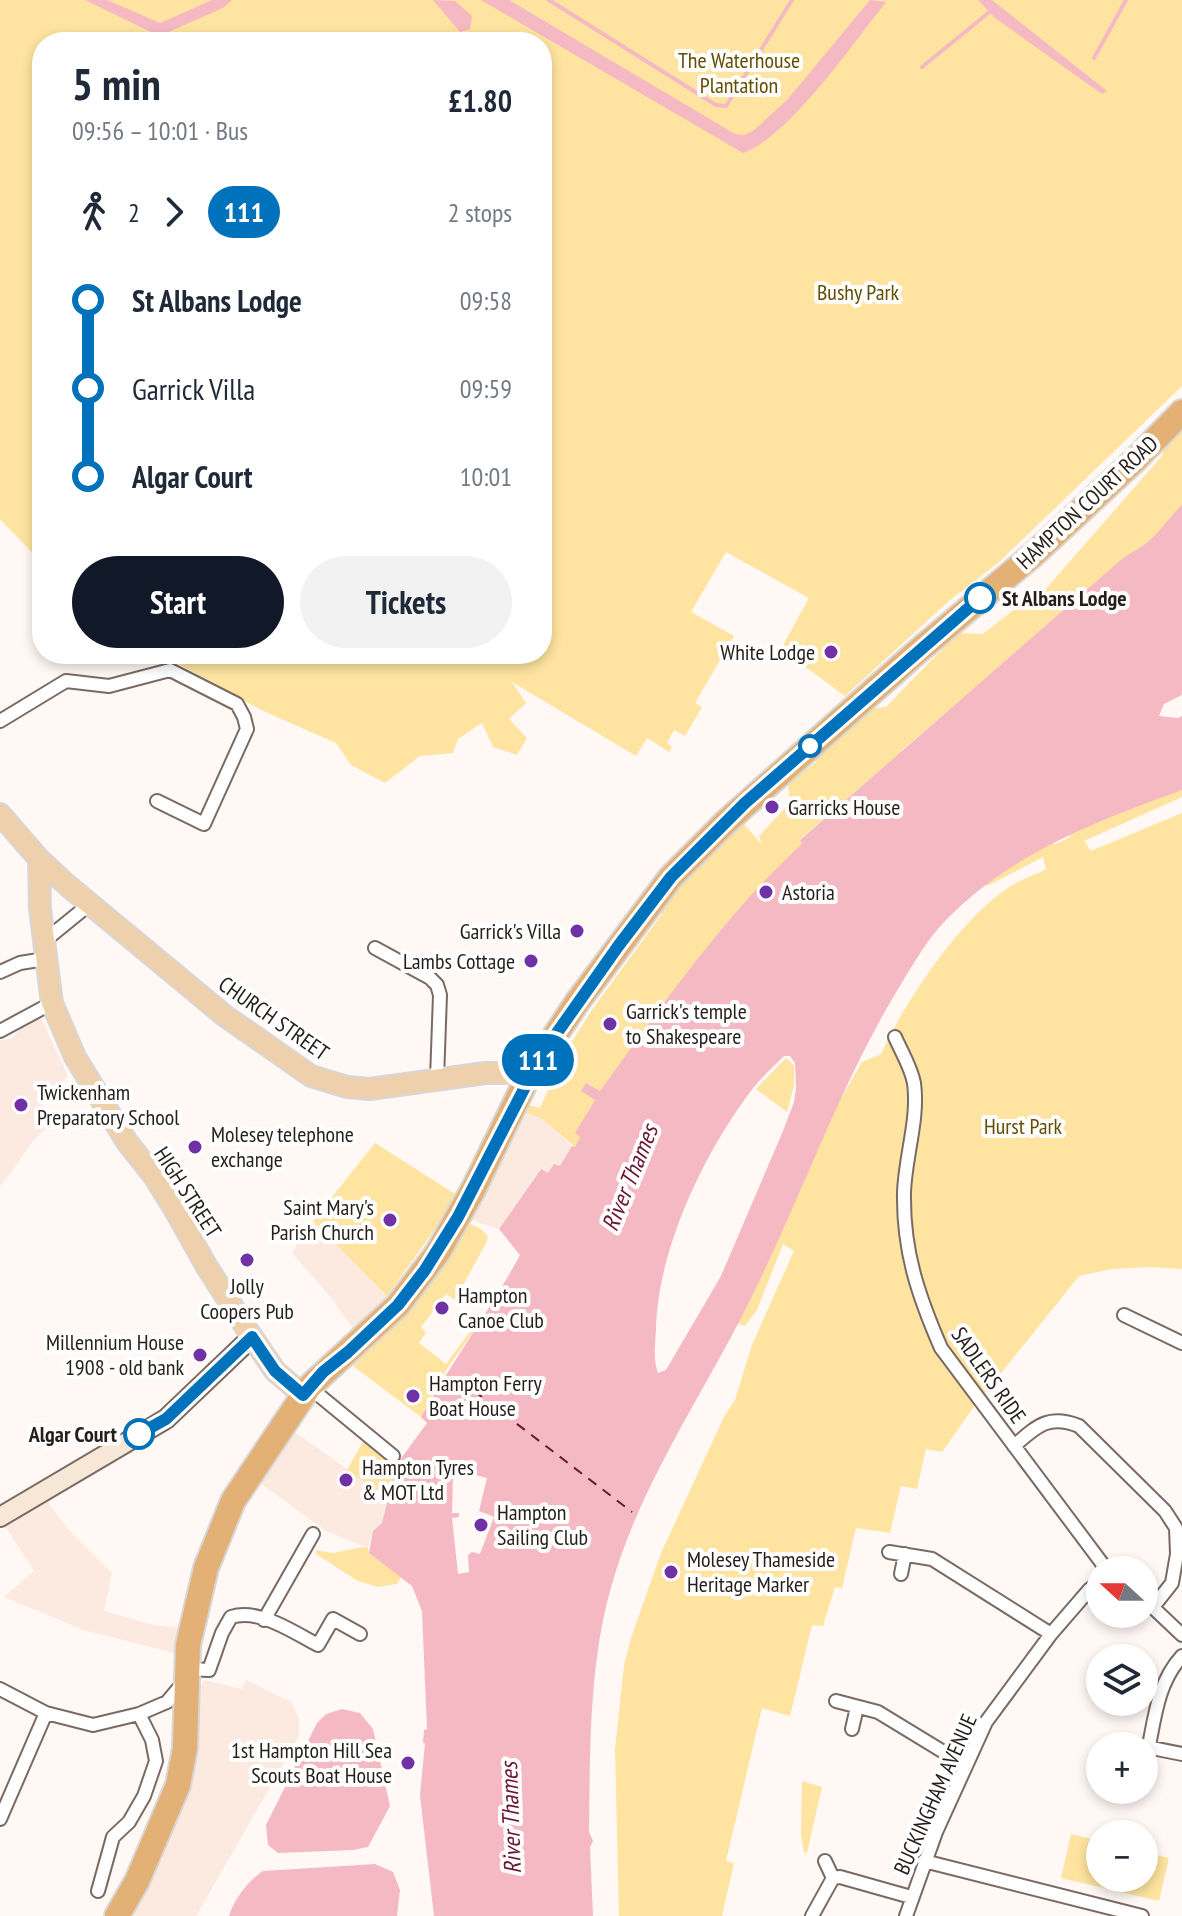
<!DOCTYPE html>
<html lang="en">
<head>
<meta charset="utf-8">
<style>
	body { margin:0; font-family:"PT Sans Narrow",sans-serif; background:#f2f2f3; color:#1f2937; height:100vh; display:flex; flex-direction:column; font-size:30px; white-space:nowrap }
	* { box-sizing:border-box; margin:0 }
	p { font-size:26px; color:#747a83 }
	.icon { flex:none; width:44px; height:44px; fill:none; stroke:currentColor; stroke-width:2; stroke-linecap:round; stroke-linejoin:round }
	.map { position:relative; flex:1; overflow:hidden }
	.sheet { position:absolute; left:32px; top:32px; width:520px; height:632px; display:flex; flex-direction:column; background:#fff; border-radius:32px; box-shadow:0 4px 12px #0003 }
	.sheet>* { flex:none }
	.badge { padding:0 16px; border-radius:26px; font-size:28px; line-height:52px }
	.needle { width:52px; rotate:291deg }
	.fabs { position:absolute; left:1086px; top:1556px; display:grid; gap:16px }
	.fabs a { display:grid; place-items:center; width:72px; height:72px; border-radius:50%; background:#fff; box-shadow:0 4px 12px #0003; font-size:40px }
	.map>.badge { position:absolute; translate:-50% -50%; box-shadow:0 0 0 4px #fff }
	.legs { display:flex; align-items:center; gap:12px; height:88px; padding:0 40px; font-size:26px }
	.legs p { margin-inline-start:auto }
	.headline { display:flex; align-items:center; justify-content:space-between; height:136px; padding:0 40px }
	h1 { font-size:44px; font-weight:600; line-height:60px }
	.primary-button { display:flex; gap:16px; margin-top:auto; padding:16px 40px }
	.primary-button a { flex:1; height:92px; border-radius:48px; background:#111827; color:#fff; font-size:32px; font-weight:600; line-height:92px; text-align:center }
	.primary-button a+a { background:#f2f2f3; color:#1f2937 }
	ul { padding:0 40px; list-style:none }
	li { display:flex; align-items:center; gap:28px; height:88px; font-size:30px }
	li i { display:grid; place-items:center; width:12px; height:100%; margin:0 10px; background:currentColor }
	li i::after { content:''; width:20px; height:20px; margin:-10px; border:6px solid; border-radius:50%; background:#fff }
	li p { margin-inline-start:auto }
	li:first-child i { background:linear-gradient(#0000 50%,currentColor 0) }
	li:last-child i { background:linear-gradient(currentColor 50%,#0000 0) }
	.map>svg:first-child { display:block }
</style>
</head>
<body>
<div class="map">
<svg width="1182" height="1916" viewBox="0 0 1182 1916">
	<rect width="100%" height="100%" fill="#fff8f5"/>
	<!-- built -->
	<path fill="#fce9df" d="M 41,1018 L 68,1076 L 44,1099 L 42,1111 L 52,1122 L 33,1141 L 0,1187 L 0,1040 L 12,1039 L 26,1022 Z
		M 524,1112 L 542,1119 L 572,1146 L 560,1167 L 548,1174 L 540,1169 L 499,1229 L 472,1220 Z
		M 313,1221 L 387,1296 L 354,1330 L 329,1295 L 292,1253 Z
		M 289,1428 L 389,1499 L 382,1523 L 373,1531 L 368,1548 L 326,1531 L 256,1480 Z
		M 47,1501 L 68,1529 L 112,1573 L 104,1611 L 153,1625 L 178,1628 L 174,1653 L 84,1630 L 4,1597 L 34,1571 L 5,1526 Z
		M 204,1680 L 242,1689 L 246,1680 L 291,1702 L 299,1719 L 299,1736 L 196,1916 L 129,1916 L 178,1818 L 195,1761 L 200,1688 Z"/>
	<!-- green -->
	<path fill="#fee4a0" d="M 0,0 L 1182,0 L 1182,386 L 999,562 L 950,600 L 845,696 L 781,649 L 809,598 L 726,552 L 691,612 L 734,636 L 695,703 L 702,707 L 685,736 L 674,730 L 667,743 L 672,747 L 669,752 L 647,738 L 636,756 L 512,682 L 526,703 L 509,719 L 527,738 L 517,755 L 493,747 L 482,723 L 458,739 L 453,753 L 420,756 L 385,783 L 351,765 L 336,743 L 261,710 L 161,654 L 542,654 L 542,42 L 42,42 L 42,563 L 0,519 Z
		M 1182,422 L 1182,531 L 1089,604 L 1074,601 L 1027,651 L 1022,648 L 901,751 L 901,758 L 892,760 L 800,839 L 803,844 L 707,962 L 700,960 L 600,1092 L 589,1085 L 595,1100 L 576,1133 L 581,1136 L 575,1147 L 542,1119 L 524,1112 L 529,1105 L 540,1108 L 567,1049 L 592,1010 L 662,914 L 658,910 L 720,843 L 744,824 L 762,845 L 759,836 L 790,803 L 788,784 L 816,762 L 816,756 L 869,709 L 886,707 L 958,633 L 983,634 L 1020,605 L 1030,607 L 1162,456 L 1167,436 Z
		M 1182,779 L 1182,797 L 1084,841 L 1091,851 L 1182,813 L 1182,1269 L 1151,1267 L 1112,1269 L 1079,1276 L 973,1408 L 942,1452 L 926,1449 L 917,1489 L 901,1486 L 890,1533 L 856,1528 L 842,1588 L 835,1587 L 823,1626 L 812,1625 L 790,1716 L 762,1708 L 726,1861 L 734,1863 L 722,1916 L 619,1916 L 615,1750 L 624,1665 L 631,1638 L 661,1553 L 724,1417 L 735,1400 L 752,1345 L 794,1251 L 783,1244 L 757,1310 L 745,1326 L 733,1322 L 820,1135 L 862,1062 L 881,1054 C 905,1001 966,909 1018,882 C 1027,877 1037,874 1046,869 L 1043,857 L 987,886 L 982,874 L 1041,837 L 1055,844 L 1069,838 L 1075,811 Z
		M 786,1058 L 794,1065 L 794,1085 L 787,1112 L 756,1089 Z
		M 375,1143 L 455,1194 L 435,1229 L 387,1296 L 313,1221 Z
		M 469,1223 L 481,1229 L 488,1236 L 486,1243 L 455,1300 L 446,1294 L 421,1327 L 426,1333 L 419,1343 L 446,1364 L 472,1329 L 474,1331 L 448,1367 L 421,1417 L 353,1366 L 399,1321 L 431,1283 Z
		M 364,1440 L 397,1464 L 389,1499 L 347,1470 Z
		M 363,1547 L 368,1548 L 369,1553 L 401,1577 L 397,1584 L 378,1587 L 358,1581 L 316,1554 L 316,1550 L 333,1553 Z
		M 802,1781 L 822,1787 L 807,1853 L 804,1853 L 801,1835 Z
		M 1071,1834 L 1100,1841 L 1100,1878 L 1144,1878 L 1144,1852 L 1169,1858 L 1159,1901 L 1061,1878 Z"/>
	<!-- water -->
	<path fill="#f5b9c3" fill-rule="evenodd" d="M 85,0 L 107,0 L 160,23 L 212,0 L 232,0 L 223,8 L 164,34 L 155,34 Z
		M 433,0 L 455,1 L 472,16 L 470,29 L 460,32 Z
		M 481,0 L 509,0 L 735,134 L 744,135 L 753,131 L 788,99 L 870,0 L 886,2 C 854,42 789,137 743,153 Z
		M 978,0 L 992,0 L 1107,91 L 1102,94 L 995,18 Z
		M 1182,505 L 1182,695 L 1164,704 L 1159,716 L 1178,718 L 1182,716 L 1182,790 C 1097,821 1009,854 945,921 C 926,941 912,966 898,989 C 840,1085 803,1193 753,1294 C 705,1393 639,1484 610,1591 C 589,1667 590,1754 589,1832 L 593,1841 L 590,1847 L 593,1916 L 434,1916 L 420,1795 L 425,1744 L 423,1742 L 424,1730 L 427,1729 L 422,1611 L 412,1586 L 369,1553 L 373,1531 L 382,1523 L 397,1464 L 427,1423 L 421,1417 C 452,1362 490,1311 520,1255 L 499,1229 L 541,1169 L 548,1173 L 554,1164 L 560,1166 L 572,1146 L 575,1147 L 580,1137 L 575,1133 L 595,1100 L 581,1091 L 586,1083 L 600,1091 C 660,1008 727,912 802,844 L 800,840 L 1122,559 C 1131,552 1142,548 1150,540 C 1162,529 1171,515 1182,505 ZM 784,1056 L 790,1056 L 795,1063 L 796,1089 L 794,1102 L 783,1131 L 721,1276 L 666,1370 L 658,1373 C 653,1360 655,1344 656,1330 C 657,1250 705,1150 754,1087 C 763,1076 774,1066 784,1056 ZM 472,1474 L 487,1478 L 479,1511 L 494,1517 L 480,1554 L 472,1552 L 468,1555 L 469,1572 L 458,1574 L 452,1518 L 459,1517 L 459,1513 L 452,1513 L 453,1476 Z
		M 342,1709 L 360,1713 L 373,1729 L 390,1806 L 368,1847 L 353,1850 L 278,1853 L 268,1845 L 266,1825 L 317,1723 L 326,1714 Z
		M 375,1864 L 393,1872 L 400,1890 L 397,1916 L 229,1916 C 234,1899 249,1880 263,1871 Z"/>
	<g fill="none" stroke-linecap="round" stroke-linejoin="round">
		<!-- stream -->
		<path stroke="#f5b9c3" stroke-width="4" d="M 549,0 L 716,105 L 726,106 L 792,0
			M 1094,58 L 1126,0
			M 922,67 L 992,10"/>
		<!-- ferry -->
		<path stroke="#6b1731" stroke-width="2" stroke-dasharray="10 8" stroke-linecap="butt" d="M 474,1391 L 632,1512"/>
		<!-- street casing -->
		<g stroke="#796a63" stroke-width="16">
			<path id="street" d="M 0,721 L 66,681 L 109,686 L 170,670 L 237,704 L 244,717 L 247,729 L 204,824 L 157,801
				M 43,942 L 91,903
				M 375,948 L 430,978 L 437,985 L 440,995 L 437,1079
				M 0,972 L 20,963 L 45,959
				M 0,1031 L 52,1003
				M 895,1037 C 901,1051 911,1067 914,1083 C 919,1119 905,1157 904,1193 C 903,1251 918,1295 941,1348 L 1107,1570
				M 1124,1315 L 1182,1343
				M 309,1387 L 393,1456
				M 1014,1446 C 1037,1426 1048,1414 1079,1426 L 1165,1511 L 1176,1528 L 1177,1554 L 1172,1583 L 1153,1607
				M 889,1552 L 932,1559 L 1051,1634
				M 901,1574 L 905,1554
				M 1144,1599 L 1182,1635
				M 264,1620 L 313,1534
				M 187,1669 L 209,1670 L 222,1633 L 231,1617 C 259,1608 293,1632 318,1645 L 333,1619 L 360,1634
				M 0,1689 L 46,1713 L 93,1725 L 139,1714 L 167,1702 L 184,1682
				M 836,1701 L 878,1712 L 965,1765
				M 852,1729 L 857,1707
				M 1117,1741 L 1182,1754
				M 1149,1746 C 1155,1714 1159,1681 1182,1656
				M 0,1819 L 46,1713
				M 825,1861 L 833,1878
				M 924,1861 L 1142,1916
				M 98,1891 L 113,1837 L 129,1822 L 144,1796 L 156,1761 L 152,1740 L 139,1714
				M 812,1916 L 833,1878 L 840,1877 L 911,1897
				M 906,1916 L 936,1832 L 986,1722 L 1051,1634 L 1089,1590 L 1100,1581"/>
		</g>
		<!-- secondary casing -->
		<g stroke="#796a63" stroke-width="22">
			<path id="secondary" d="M 0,1517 L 166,1419 L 252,1337"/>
		</g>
		<!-- primary casing -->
		<g stroke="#d8d7d6" stroke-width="24">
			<path id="primary" d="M 0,814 L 39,859 L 67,885 L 225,1016 L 311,1076 L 347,1087 L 370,1089 L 485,1073 L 530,1073
				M 39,859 L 40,909 L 52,1003 L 75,1057 L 127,1142 L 154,1176 L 175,1210 L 207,1267 L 252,1337 L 275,1371 L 303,1395"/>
		</g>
		<!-- highway casing -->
		<g stroke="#d8d7d6" stroke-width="28">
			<path id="highway" d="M 117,1916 L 137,1881 L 178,1785 L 185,1748 L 188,1645 L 206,1568 L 233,1501 L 309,1387 L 398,1305 L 438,1252 L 473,1190 L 530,1073 L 578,1001 L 671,877 L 726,822 L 917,652 L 1034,554 L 1134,461 L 1182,412"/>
		</g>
		<!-- street -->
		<use href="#street" stroke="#fff" stroke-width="12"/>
		<!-- secondary -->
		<use href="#secondary" stroke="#f7e7d6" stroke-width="18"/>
		<!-- primary -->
		<use href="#primary" stroke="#eed0ad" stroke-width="20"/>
		<!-- highway -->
		<use href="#highway" stroke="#e3b076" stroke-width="24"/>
	</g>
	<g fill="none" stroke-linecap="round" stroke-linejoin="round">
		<!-- line-1 casing -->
		<g stroke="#fff" stroke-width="18">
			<path id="line-1" d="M 139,1434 L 166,1419 L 252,1337 L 275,1371 L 303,1395 L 323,1372 L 348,1352 L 398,1305 L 425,1270 L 458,1217 L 542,1054 L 619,945 L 671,877 L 745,803 L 980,598"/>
		</g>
		<!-- line-1 -->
		<use href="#line-1" stroke="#0072bc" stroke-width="12"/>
	</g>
	<!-- markers -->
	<g fill="#fff" stroke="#0072bc" stroke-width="4">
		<circle cx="980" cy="598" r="14"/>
		<circle cx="810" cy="746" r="10"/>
		<circle cx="139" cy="1434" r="14"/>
	</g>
	<g fill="#7131a6" stroke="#fff" stroke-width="3">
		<circle cx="831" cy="652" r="8"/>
		<circle cx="772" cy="807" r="8"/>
		<circle cx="766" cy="892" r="8"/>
		<circle cx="577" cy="931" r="8"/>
		<circle cx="531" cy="961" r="8"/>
		<circle cx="610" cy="1024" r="8"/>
		<circle cx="21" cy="1105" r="8"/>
		<circle cx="195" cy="1147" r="8"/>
		<circle cx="390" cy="1220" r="8"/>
		<circle cx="247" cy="1260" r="8"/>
		<circle cx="442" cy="1308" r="8"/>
		<circle cx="200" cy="1355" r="8"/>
		<circle cx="413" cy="1396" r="8"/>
		<circle cx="346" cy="1480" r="8"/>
		<circle cx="481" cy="1525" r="8"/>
		<circle cx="671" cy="1572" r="8"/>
		<circle cx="408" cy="1763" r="8"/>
	</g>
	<g text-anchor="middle" stroke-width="8" stroke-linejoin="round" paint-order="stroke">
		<!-- park labels -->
		<g font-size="22" fill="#634e00" stroke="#fff">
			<text x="739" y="68">The Waterhouse<tspan x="739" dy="25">Plantation</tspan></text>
			<text x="858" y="300">Bushy Park</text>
			<text x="1023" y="1134">Hurst Park</text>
		</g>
		<!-- street labels -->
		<g font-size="22" fill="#251f1c" stroke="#fff">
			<text transform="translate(1087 502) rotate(-43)" y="8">HAMPTON COURT ROAD</text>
			<text transform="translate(274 1018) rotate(35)" y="8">CHURCH STREET</text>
			<text transform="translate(188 1192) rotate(57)" y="8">HIGH STREET</text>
			<text transform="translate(989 1375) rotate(55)" y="8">SADLERS RIDE</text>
			<text transform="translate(935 1794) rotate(-66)" y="8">BUCKINGHAM AVENUE</text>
		</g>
		<!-- stop labels -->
		<g font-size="22" font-weight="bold" fill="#251f1c" stroke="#fff" text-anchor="start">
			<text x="1002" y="606">St Albans Lodge</text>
			<text x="117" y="1442" text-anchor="end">Algar Court</text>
		</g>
		<!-- poi labels -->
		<g font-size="22" fill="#251f1c" stroke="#fff" text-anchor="start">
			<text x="815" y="660" text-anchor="end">White Lodge</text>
			<text x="788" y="815">Garricks House</text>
			<text x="782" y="900">Astoria</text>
			<text x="561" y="939" text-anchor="end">Garrick's Villa</text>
			<text x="515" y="969" text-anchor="end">Lambs Cottage</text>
			<text x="626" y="1019">Garrick's temple<tspan x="626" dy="25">to Shakespeare</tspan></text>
			<text x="37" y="1100">Twickenham<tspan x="37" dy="25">Preparatory School</tspan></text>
			<text x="211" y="1142">Molesey telephone<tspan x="211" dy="25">exchange</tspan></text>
			<text x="374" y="1215" text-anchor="end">Saint Mary's<tspan x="374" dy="25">Parish Church</tspan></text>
			<text x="247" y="1294" text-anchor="middle">Jolly<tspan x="247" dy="25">Coopers Pub</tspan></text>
			<text x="458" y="1303">Hampton<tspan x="458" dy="25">Canoe Club</tspan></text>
			<text x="184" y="1350" text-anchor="end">Millennium House<tspan x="184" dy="25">1908 - old bank</tspan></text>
			<text x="429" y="1391">Hampton Ferry<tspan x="429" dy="25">Boat House</tspan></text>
			<text x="362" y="1475">Hampton Tyres<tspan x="362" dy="25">&amp; MOT Ltd</tspan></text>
			<text x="497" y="1520">Hampton<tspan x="497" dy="25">Sailing Club</tspan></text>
			<text x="687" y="1567">Molesey Thameside<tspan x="687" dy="25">Heritage Marker</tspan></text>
			<text x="392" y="1758" text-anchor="end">1st Hampton Hill Sea<tspan x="392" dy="25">Scouts Boat House</tspan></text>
		</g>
		<!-- water labels -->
		<g font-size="24" font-style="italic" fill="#6b1731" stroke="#fff">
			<text transform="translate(630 1178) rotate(-68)" y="8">River Thames</text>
			<text transform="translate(511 1818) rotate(-92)" y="8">River Thames</text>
		</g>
	</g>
</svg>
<div class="fabs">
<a><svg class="needle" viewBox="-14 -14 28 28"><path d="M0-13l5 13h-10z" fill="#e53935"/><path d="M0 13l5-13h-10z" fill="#747a83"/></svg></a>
<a><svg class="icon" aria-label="layers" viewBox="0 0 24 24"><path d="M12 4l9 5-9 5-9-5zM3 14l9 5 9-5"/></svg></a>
<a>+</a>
<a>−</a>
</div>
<b class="badge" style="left:538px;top:1060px;background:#0072bc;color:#fff">111</b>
<section class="sheet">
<div class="headline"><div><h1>5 min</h1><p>09:56 – 10:01 · Bus</p></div><b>£1.80</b></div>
<div class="legs"><svg class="icon" aria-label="walk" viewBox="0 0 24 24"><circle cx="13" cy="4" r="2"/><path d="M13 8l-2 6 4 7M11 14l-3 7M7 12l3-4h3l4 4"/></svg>2<svg class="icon" aria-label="forward" viewBox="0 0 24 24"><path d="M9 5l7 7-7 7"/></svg><b class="badge" style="background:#0072bc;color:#fff">111</b><p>2 stops</p></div>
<ul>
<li><i style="color:#0072bc"></i><b>St Albans Lodge</b><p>09:58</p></li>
<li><i style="color:#0072bc"></i><span>Garrick Villa</span><p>09:59</p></li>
<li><i style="color:#0072bc"></i><b>Algar Court</b><p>10:01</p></li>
</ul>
<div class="primary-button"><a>Start</a><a>Tickets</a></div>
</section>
</div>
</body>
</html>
